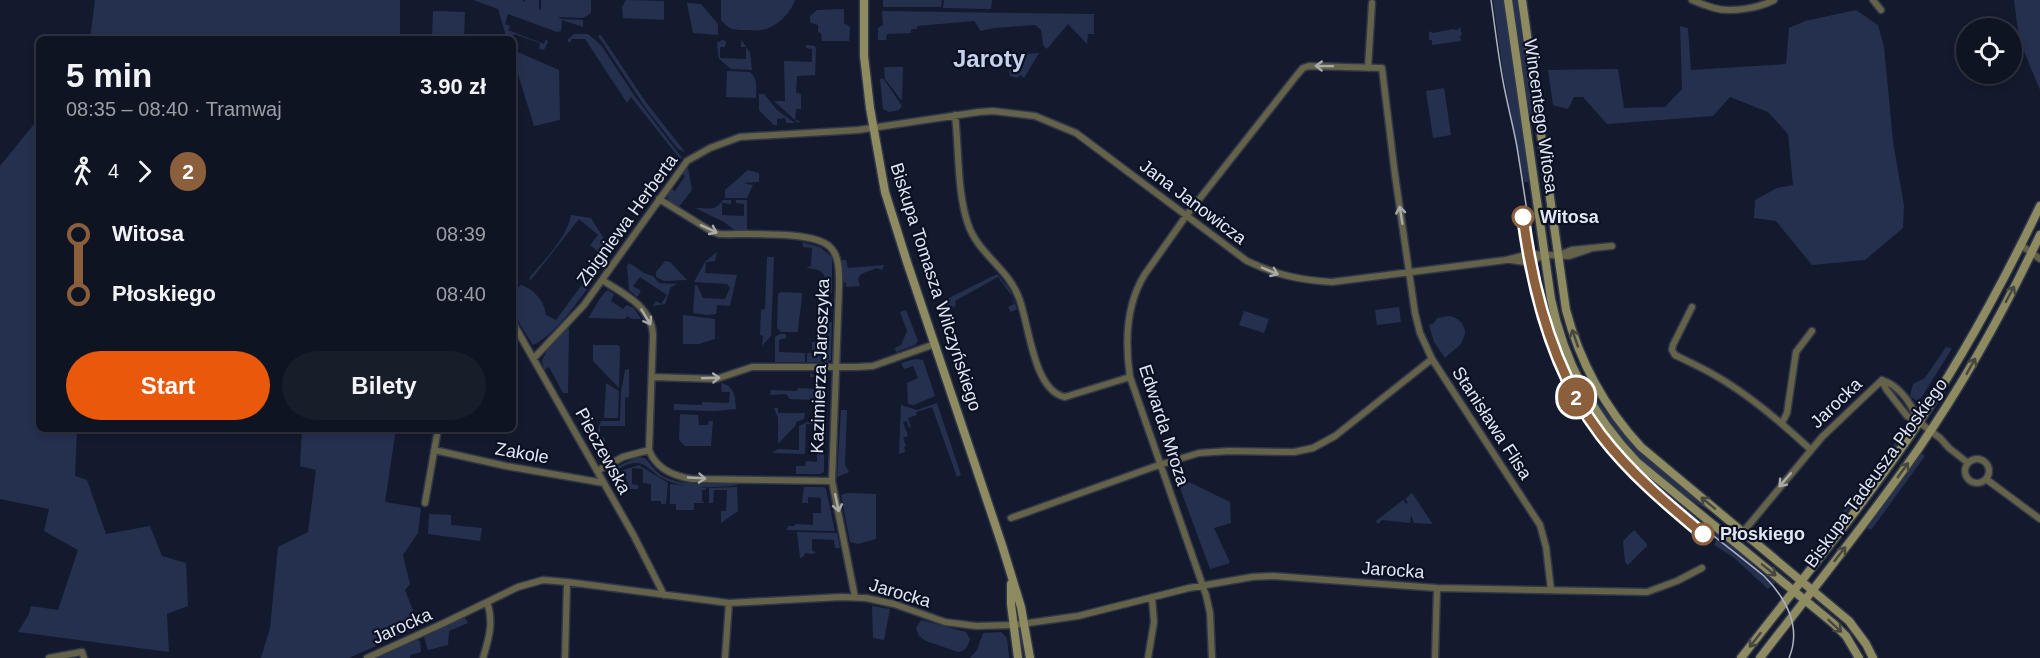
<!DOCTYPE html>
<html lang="pl">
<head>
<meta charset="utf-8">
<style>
	body { margin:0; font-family:Helvetica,sans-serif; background:#181d2a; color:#f1f3f6; height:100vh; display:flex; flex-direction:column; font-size:22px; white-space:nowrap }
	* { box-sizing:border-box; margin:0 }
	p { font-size:20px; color:#9b9ea5 }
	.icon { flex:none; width:33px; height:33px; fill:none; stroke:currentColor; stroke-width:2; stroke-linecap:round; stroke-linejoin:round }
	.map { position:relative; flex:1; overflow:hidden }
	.sheet { position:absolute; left:36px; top:36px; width:480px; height:396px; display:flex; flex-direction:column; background:#0f1422; border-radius:9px; box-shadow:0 3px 9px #0003,0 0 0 2px #2f3340 }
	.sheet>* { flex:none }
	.badge { padding:0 12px; border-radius:20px; font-size:21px; line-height:39px }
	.fabs { position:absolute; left:1956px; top:18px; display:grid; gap:12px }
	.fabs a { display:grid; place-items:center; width:66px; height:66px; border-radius:50%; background:#0f1422; box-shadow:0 3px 9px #0003,0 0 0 2px #2f3340; font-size:30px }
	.map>.badge { position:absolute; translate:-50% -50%; box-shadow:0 0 0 3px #fff }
	.legs { display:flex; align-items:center; gap:9px; height:66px; padding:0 30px; font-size:20px }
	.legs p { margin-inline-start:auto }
	.head { display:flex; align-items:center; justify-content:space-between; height:102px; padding:0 30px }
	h1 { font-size:33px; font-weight:600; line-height:45px }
	.button { display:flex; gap:12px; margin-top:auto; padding:12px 30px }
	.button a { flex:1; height:69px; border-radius:36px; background:#ea580c; color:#fff; font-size:24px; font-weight:600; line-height:69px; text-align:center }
	.button a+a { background:#181d2a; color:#f1f3f6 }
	ul { padding:0 30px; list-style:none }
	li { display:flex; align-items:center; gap:21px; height:60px; font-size:22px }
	li i { display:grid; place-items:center; width:9px; height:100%; margin:0 8px; background:currentColor }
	li i::after { content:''; width:15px; height:15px; margin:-8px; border:4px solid; border-radius:50%; background:#0f1422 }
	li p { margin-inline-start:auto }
	li:first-child i { background:linear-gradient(#0000 50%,currentColor 0) }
	li:last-child i { background:linear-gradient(currentColor 50%,#0000 0) }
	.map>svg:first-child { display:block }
</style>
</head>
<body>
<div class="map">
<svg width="2040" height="658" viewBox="0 0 2040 658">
	<rect width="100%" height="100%" fill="#141a2d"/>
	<!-- green -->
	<path fill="#25304f" d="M 95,0 L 400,0 L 400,39 L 90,39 Z
		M 473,0 L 522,0 L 524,2 L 525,0 L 539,0 L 539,9 L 541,10 L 541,0 L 591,0 L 591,13 L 583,18 L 558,17 L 562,19 L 583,20 L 583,27 L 562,20 L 561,31 L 557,32 L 508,14 L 505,24 L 510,26 L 508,30 L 544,44 L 546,39 L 548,42 L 544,50 L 539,49 L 540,43 L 514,34 L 512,39 L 507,39 L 498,9 Z
		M 626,0 L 664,1 L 664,20 L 623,18 L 622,7 Z
		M 721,0 L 795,0 C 790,14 776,28 761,30 C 756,31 751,30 746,30 C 734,30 729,30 721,20 Z
		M 883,0 L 942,0 L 941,7 L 883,7 Z
		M 944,0 L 992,0 L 991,9 L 943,8 Z
		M 1493,0 L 1504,0 L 1527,164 L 1528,182 L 1524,182 L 1503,73 Z
		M 1513,0 L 1517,0 L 1535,124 L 1533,125 L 1526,94 Z
		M 2014,0 L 2040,0 L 2040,90 L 2019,39 Z
		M 687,3 L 701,4 L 718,24 L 718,35 L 693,33 Z
		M 844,9 L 844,23 L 850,27 L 849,41 L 822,41 L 821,33 L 818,32 L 818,25 L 810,22 L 810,16 L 817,10 Z
		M 1856,10 L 1878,25 L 1884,47 L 1893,141 L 1904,206 L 1903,228 L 1865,260 L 1812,265 L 1776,221 L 1754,218 L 1755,200 L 1777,188 L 1793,185 L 1788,134 L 1768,112 L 1730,97 L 1713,116 L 1607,124 L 1583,97 L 1574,97 L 1568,109 L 1553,105 L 1548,70 L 1618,69 L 1624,108 L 1665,107 L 1682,89 L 1680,26 L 1688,28 L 1691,70 L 1786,64 L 1789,28 L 1805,21 Z
		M 433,11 L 465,12 L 464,39 L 432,39 Z
		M 882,11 L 1094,14 L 1094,34 L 1088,34 L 1087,44 L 1068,24 L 1047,49 L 1043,45 L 1041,30 L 1035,25 L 994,28 L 980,31 L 979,28 L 974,21 L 917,26 L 917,29 L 911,29 L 911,33 L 887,34 L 886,40 L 878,40 L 878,28 L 883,25 Z
		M 1460,27 L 1462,35 L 1460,36 L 1461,41 L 1432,45 L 1432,40 L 1429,40 L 1429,31 L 1433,33 L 1453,29 L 1457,30 Z
		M 574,34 L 588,34 L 601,45 L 634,95 L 682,158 L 680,159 L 631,97 L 627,103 L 585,39 L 571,39 L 571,42 L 568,42 L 568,39 Z
		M 601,35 L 645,101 L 685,152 L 678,149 L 647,110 L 598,36 Z
		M 722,40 L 726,41 L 725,47 L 720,47 L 720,58 L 746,59 L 746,47 L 741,47 L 741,41 L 743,42 L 750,53 L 752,70 L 731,69 L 719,59 L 717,43 Z
		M 806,45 L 815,46 L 816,49 L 815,75 L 797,76 L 796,93 L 801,94 L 801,109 L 796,109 L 795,120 L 800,121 L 798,123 L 774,101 L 785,101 L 784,61 L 812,62 L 812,49 L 806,48 Z
		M 513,50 L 559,70 L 560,120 L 534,126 L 513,58 Z
		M 1039,53 L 1024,78 L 1020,75 L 1017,78 L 1010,76 L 1008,61 L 1012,55 Z
		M 884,67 L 903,67 L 902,101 L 885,79 Z
		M 727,71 L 750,72 C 758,79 756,88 756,98 L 726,97 Z
		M 883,78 L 902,106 L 899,110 L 889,112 L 883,109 L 880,79 Z
		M 1444,88 L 1451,135 L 1433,138 L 1426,91 Z
		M 759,94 L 764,94 L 777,110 L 795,123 L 786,123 L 785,118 L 777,119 L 777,125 L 774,125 L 759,110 Z
		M 39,118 L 39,429 L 77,429 L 75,476 L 87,480 L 106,534 L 150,526 L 162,556 L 186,563 L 188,606 L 167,614 L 169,652 L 18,632 L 29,614 L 31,606 L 58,610 L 78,550 L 44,531 L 49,509 L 0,499 L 0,166 Z
		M 688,167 L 692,190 L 678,208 L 668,200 L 667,194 L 670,188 L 675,191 L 685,176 L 681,173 Z
		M 748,170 L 759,173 L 759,182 L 743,183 L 753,185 L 747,198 L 725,198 L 725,190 Z
		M 723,200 L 731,200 L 731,204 L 722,203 L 722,215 L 744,216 L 744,204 L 736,203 L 736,200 L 747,200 L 747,234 L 740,234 L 724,222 L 695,208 C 708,207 714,213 723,200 Z
		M 571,215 L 591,218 L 603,237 L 610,257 C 592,281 559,334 533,345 L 513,313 L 513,292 L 521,285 C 534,289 545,302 546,315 L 556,320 L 603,256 L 590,245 L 598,235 L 579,219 L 530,281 L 530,277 C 545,259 567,238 571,215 Z
		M 802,242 L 820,247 L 832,257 L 832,293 L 826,292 C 827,274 824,269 806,268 L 811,266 L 812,248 L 803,247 Z
		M 717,252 L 715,261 L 706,262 L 705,273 L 737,275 L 730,306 L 717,305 L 716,314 L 707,315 L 693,313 L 695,285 L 697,285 L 703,298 L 725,299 L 730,288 L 727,284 L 694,282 L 705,262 Z
		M 767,257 L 774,257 L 771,336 L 762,346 L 763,336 L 760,335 L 761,310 L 765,309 Z
		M 842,260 L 846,260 L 848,268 L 884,265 L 882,270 L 877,268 L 861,274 L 858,279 L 860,286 L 846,287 L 846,283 L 842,282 Z
		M 665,261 L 670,262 L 687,280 L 664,281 L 656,277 L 656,272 Z
		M 629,263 L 644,273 L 653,276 L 659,283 L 677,284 L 671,287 L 665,304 L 653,306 L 656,301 L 661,304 L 667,295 L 640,277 L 633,286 L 641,291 L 637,297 L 629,290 L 627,266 Z
		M 997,274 L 1010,290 L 1017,309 L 1011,312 L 1008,307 L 1014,304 L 1012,296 L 998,277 L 955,301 L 956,304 L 954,307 L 947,305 L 945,300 Z
		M 608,290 L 614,294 L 611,301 L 623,309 L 627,305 L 634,308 L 641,319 L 632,319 L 627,316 L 625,319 L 588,318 C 595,309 599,296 608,290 Z
		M 781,292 L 802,293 C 802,307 798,319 798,332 L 781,332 L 777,328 L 778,294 Z
		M 1399,307 L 1401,322 L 1377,325 L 1375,310 Z
		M 906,310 L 918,341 L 915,345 L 896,352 L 895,348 L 901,345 L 907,331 L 900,312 Z
		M 1244,311 L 1269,319 L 1264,333 L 1239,325 Z
		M 683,315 L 715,319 L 715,339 L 699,344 L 683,344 Z
		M 1448,316 C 1458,317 1465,323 1465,334 L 1461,344 L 1445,358 L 1434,342 L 1429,325 L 1434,323 L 1437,318 Z
		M 818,322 L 822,322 L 821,344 L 823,322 L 832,322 L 831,360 L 824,363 L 824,359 L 827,359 L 828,354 L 821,354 L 821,362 L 807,362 L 807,353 L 812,353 L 812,342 L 818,342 Z
		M 566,329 L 569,329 L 568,393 L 563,393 L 549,367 L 544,370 L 542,360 L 548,349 Z
		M 780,334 L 786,334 L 786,338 L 779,340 L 779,352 L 805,353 L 805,362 L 775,362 L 775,337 Z
		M 593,345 L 618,345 L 620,347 L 619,388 L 593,361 Z
		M 1946,347 L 1951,348 L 1951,350 L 1923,395 L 1917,401 L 1910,396 L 1913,384 L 1925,378 Z
		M 915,359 L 923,360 L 935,396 L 914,405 L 908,404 L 907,383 L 918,378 L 913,366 L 904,369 L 901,363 Z
		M 629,369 L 629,397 L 625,398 L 625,426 L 600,426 L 600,437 L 605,438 L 605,445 L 602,444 C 596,435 597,431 601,421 L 620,421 L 621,392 L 625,370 Z
		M 810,373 L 819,377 L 815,400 L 790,399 L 786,394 L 770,395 L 771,390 L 797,391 L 798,388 L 817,389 L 818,377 L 810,377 Z
		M 1581,373 C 1611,431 1662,471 1711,512 L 1676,490 L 1638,456 L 1604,417 L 1579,374 Z
		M 606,383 L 619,391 L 618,418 L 604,418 Z
		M 721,383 C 735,386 735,397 736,409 L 715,411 L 674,410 L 674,404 L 702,405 L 702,402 L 729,403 L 730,392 L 722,392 Z
		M 937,403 L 961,475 L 957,477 L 932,407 L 916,412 L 917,415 L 908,418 L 911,427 L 909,428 L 907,421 L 903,422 L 908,436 L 903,438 L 906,446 L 904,447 L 905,452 L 899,454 L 901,405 L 917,410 Z
		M 774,408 L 778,408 L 778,413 L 805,413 L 804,419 L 796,422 L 796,425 L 778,444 L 778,418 Z
		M 841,410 L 847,410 L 845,465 L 849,472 L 837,477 Z
		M 680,414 L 698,415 L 699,425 L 708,425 L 709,421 L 713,421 L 711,446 L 685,446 L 679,440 Z
		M 824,414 L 826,414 L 826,434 L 817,434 L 817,424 L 806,424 L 805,454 L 772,453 L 778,449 L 799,450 L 799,426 Z
		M 302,429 L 396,429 L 385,502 L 421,508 L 418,533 L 403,555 L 410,584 L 405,590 L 416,618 L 426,616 L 429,622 L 349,658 L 261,658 L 270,628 L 278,547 L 308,532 L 316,470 L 300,466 Z
		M 1898,439 L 1901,440 L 1883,467 L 1807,560 Z
		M 817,453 L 824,453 L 824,472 L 820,474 L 796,474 L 796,466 L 805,466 L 806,461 L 817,462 Z
		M 1921,453 L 1925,456 L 1871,530 L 1867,528 Z
		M 638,457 L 645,458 C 650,463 655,471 661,475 C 683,488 713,483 737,483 L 738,485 C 714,488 684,490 662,478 C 653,474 648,464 638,463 C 628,462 619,469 612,474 L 611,469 Z
		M 639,465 L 668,483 L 666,504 L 661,504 L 661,501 L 651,501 L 651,484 L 643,483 L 643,469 L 632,468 L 632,484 L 638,485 L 638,489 L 630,489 L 623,470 Z
		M 1642,472 L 1775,583 L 1768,589 L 1733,557 L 1714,545 L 1717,539 L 1683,512 L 1682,514 L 1712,539 L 1711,542 L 1670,509 L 1675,501 Z
		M 1189,482 L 1230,502 L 1231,523 L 1214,528 L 1230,563 L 1210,569 L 1180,488 Z
		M 670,484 L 706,488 L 706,490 L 702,490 L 702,501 L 705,503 L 694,503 L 694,510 L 676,510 L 676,504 L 670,504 Z
		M 737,487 L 738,511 L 721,523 L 721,511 L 726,511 L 727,490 L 714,490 L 713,503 L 709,503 L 709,488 Z
		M 804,487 L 824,487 L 826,489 L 835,531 L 787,530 L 788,526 L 795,526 L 795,524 L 813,525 L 813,513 L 821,513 L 821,498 L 808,497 L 808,503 L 802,503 Z
		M 848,493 L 876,494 L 876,539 L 858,544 L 850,542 L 841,495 Z
		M 1412,493 L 1432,523 L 1431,524 L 1414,523 L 1411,515 L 1410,523 L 1382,520 L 1378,524 L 1376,521 L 1403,500 L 1406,504 L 1408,502 L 1405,499 Z
		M 429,514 L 451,515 L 451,525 L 482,528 L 480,541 L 428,534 Z
		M 1634,530 L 1647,544 L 1647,546 L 1628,565 L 1625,562 L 1623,541 Z
		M 797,532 L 837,533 L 840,548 L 835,548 L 834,540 L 812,539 L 812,551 L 816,552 L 813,554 L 805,553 L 804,556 L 800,558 Z
		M 872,606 L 890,609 L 884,640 L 873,638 Z
		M 464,616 L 468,623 L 449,631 L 448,645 L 428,650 L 424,637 Z
		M 921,620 L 966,632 L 970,639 C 968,646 966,651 958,652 L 926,641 L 919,636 L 916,628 Z
		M 1001,632 L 1007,638 L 1009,658 L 970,658 L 977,650 L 983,633 Z
		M 417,640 L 420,641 L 421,652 L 410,655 L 410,658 L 378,658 Z"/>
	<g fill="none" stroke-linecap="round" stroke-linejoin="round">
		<!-- street casing -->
		<g stroke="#313749" stroke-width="9">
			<path id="street" d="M 1692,0 C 1699,3 1707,6 1714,8 C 1731,13 1759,8 1774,0
				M 1873,0 L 1881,10
				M 1368,68 L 1372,3
				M 955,115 C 959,148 957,193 968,224 C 978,254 1008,268 1019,298 C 1029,323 1033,391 1065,397 L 1130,377
				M 659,199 L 711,231 L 719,234 C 744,235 814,230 830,247 C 840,256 839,274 839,287 L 832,481 L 855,597
				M 2021,245 L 2040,259
				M 1559,255 L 1572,250 L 1612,246
				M 1511,260 L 1525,262 L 1544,256
				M 602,280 C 623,293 652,307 653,335 L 649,450 C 656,469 673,476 692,479 L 832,481
				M 1692,307 L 1673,345 L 1672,350 L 1675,355 C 1689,362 1703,368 1716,376 C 1751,396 1782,423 1811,450
				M 513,323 L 634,536 L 664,595
				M 534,358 L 584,305 L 687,161 L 710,148 L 740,137 L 858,130 L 979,112 L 993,111 L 1035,116 L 1076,133 L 1247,261 C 1277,275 1299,280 1332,282 L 1506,260 L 1529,254 L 1569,256 L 1590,249
				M 652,377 L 716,379 L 752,367 L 856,367 L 873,366 L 935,344
				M 1882,380 L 1886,389 L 1907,416 L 1919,422 L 1940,438 L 1949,448 L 1968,463
				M 1882,380 C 1900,386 1912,405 1919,422
				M 1782,423 L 1787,413 L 1796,352 L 1812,331
				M 434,450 L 506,466 L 604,483
				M1965 471a12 12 0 1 1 24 0a12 12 0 1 1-24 0Z
				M 597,471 L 623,457 L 649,450
				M 1986,479 L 2040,519
				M 425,503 L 438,429
				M 1011,518 L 1159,465 L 1199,453 L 1229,451 L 1294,452 L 1313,448 L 1335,436 L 1432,359
				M 1743,532 L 1822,437 L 1882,380
				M 49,658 L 82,652 L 84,658
				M 367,658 L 444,623 L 518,587 L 543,580 L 567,582 L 729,603 L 841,597 L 866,598 L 894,604 L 945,622 L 976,626 L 1014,625 L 1078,616 L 1189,588 L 1252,577 L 1273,576 L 1437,588 L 1647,592 L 1677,581 L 1702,568
				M 483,658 C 489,638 494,622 487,602
				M 565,658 L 567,582
				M 725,658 L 729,603
				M 1148,658 L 1154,622 L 1152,598
				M 1212,658 L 1210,613 L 1206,595 L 1130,377 C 1125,343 1126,304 1145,274 L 1186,216 L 1297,75 L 1303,68 L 1309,66 L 1382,68 L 1395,175 L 1415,313 L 1420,333 L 1432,359 L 1540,525 L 1546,547 L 1551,590
				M 1435,658 L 1437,588"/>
		</g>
		<!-- secondary casing -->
		<g stroke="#313749" stroke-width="11">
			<path id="secondary" d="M 864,0 L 864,56 L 870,108 L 885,192 L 907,262 L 1002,545 L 1021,607 L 1030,658
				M 1508,0 L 1551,299 C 1564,362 1592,415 1637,462 L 1834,624 L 1846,636 L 1859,658
				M 1522,0 L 1566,310 C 1580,363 1604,407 1641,447 L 1849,621 L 1866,644 L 1873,658
				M 1011,584 L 1011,604 L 1018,658
				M 1741,658 C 1797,586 1855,515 1907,440 C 1958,366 2001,287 2040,206
				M 1760,658 C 1813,589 1869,520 1919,448 C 1965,381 2005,309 2040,235"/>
		</g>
		<!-- street -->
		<use href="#street" stroke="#646248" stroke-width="6"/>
		<!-- secondary -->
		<use href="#secondary" stroke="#8e8b61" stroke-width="8"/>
		<!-- tram -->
		<path stroke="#adb2c1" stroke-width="1.5" d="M 1491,0 C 1495,27 1498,54 1503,81 C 1507,103 1513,125 1517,147 C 1534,249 1541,354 1608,438 C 1649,490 1713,534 1764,576 C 1786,598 1802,627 1789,658"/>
	</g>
	<!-- one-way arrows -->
	<defs><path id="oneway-shaft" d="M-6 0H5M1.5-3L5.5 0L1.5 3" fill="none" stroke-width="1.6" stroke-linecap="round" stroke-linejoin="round" transform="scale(1.5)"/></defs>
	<g stroke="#a9aba7">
		<use href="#oneway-shaft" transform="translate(1324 66) rotate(-179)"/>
		<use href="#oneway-shaft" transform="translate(1401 215) rotate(-99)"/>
		<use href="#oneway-shaft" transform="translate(709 229) rotate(25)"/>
		<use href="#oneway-shaft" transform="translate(1270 271) rotate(23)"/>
		<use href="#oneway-shaft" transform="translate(646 317) rotate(59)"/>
		<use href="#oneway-shaft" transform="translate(711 378) rotate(-2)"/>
		<use href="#oneway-shaft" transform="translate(697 478) rotate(3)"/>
		<use href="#oneway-shaft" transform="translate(1785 480) rotate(131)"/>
		<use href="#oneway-shaft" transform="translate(837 503) rotate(78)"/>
	</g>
	<g stroke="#46483f">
		<use href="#oneway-shaft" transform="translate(2010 294) rotate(-62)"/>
		<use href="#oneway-shaft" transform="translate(1575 338) rotate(-109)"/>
		<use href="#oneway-shaft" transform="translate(1971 366) rotate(-61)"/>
		<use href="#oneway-shaft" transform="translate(1903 470) rotate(-54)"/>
		<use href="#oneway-shaft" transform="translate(1708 503) rotate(-141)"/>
		<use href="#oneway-shaft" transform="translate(1840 554) rotate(-52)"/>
		<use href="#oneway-shaft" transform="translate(1769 570) rotate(39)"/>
		<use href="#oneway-shaft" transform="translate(1835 626) rotate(43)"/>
		<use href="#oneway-shaft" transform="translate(1755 640) rotate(128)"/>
	</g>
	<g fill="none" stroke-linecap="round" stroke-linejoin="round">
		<!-- line-1 casing -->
		<g stroke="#fff" stroke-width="14">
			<path id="line-1" d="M 1523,217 C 1533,293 1554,374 1601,435 C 1630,473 1667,504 1703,534"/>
		</g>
		<!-- line-1 -->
		<use href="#line-1" stroke="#8b5e3c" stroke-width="9"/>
	</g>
	<!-- markers -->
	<g fill="#fff" stroke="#8b5e3c" stroke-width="3">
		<circle cx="1523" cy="217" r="10"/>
		<circle cx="1703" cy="534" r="10"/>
	</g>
	<g text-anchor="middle" stroke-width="4.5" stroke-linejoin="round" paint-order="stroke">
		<!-- street labels -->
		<g font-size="18" fill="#e2e7f5" stroke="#0b1123">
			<text transform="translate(1541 116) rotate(82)" y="6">Wincentego Witosa</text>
			<text transform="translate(1193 202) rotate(37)" y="6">Jana Janowicza</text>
			<text transform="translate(627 220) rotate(-54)" y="6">Zbigniewa Herberta</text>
			<text transform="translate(936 287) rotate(72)" y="6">Biskupa Tomasza Wilczyńskiego</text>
			<text transform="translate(820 366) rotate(-88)" y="6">Kazimierza Jaroszyka</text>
			<text transform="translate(1836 403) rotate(-44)" y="6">Jarocka</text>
			<text transform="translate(1492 423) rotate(57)" y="6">Stanisława Flisa</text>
			<text transform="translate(1164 425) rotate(72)" y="6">Edwarda Mroza</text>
			<text transform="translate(603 451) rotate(61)" y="6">Pieczewska</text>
			<text transform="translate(522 453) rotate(10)" y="6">Zakole</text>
			<text transform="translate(1876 473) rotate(-54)" y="6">Biskupa Tadeusza Płoskiego</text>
			<text transform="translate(1393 570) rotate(4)" y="6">Jarocka</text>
			<text transform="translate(900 593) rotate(16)" y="6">Jarocka</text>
			<text transform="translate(402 626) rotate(-24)" y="6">Jarocka</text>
		</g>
		<!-- stop labels -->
		<g font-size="18" font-weight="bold" fill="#e2e7f5" stroke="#0b1123" text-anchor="start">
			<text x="1540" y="223">Witosa</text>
			<text x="1720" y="540">Płoskiego</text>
		</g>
		<!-- district labels -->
		<g font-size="24" font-weight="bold" fill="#c6d1eb" stroke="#0b1123">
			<text x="989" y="67">Jaroty</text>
		</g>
	</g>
</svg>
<div class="fabs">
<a><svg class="icon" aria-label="locate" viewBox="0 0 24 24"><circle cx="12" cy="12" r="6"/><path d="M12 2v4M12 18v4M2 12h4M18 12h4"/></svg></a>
</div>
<b class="badge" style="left:1576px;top:397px;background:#8b5e3c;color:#fff">2</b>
<section class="sheet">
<div class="head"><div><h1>5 min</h1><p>08:35 – 08:40 · Tramwaj</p></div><b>3.90 zł</b></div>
<div class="legs"><svg class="icon" aria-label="walk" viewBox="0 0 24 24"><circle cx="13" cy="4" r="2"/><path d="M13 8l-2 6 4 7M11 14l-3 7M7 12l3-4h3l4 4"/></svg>4<svg class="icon" aria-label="forward" viewBox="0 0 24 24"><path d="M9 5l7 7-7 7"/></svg><b class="badge" style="background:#8b5e3c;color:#fff">2</b></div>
<ul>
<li><i style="color:#8b5e3c"></i><b>Witosa</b><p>08:39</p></li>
<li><i style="color:#8b5e3c"></i><b>Płoskiego</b><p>08:40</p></li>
</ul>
<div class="button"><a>Start</a><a>Bilety</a></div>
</section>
</div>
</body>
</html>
